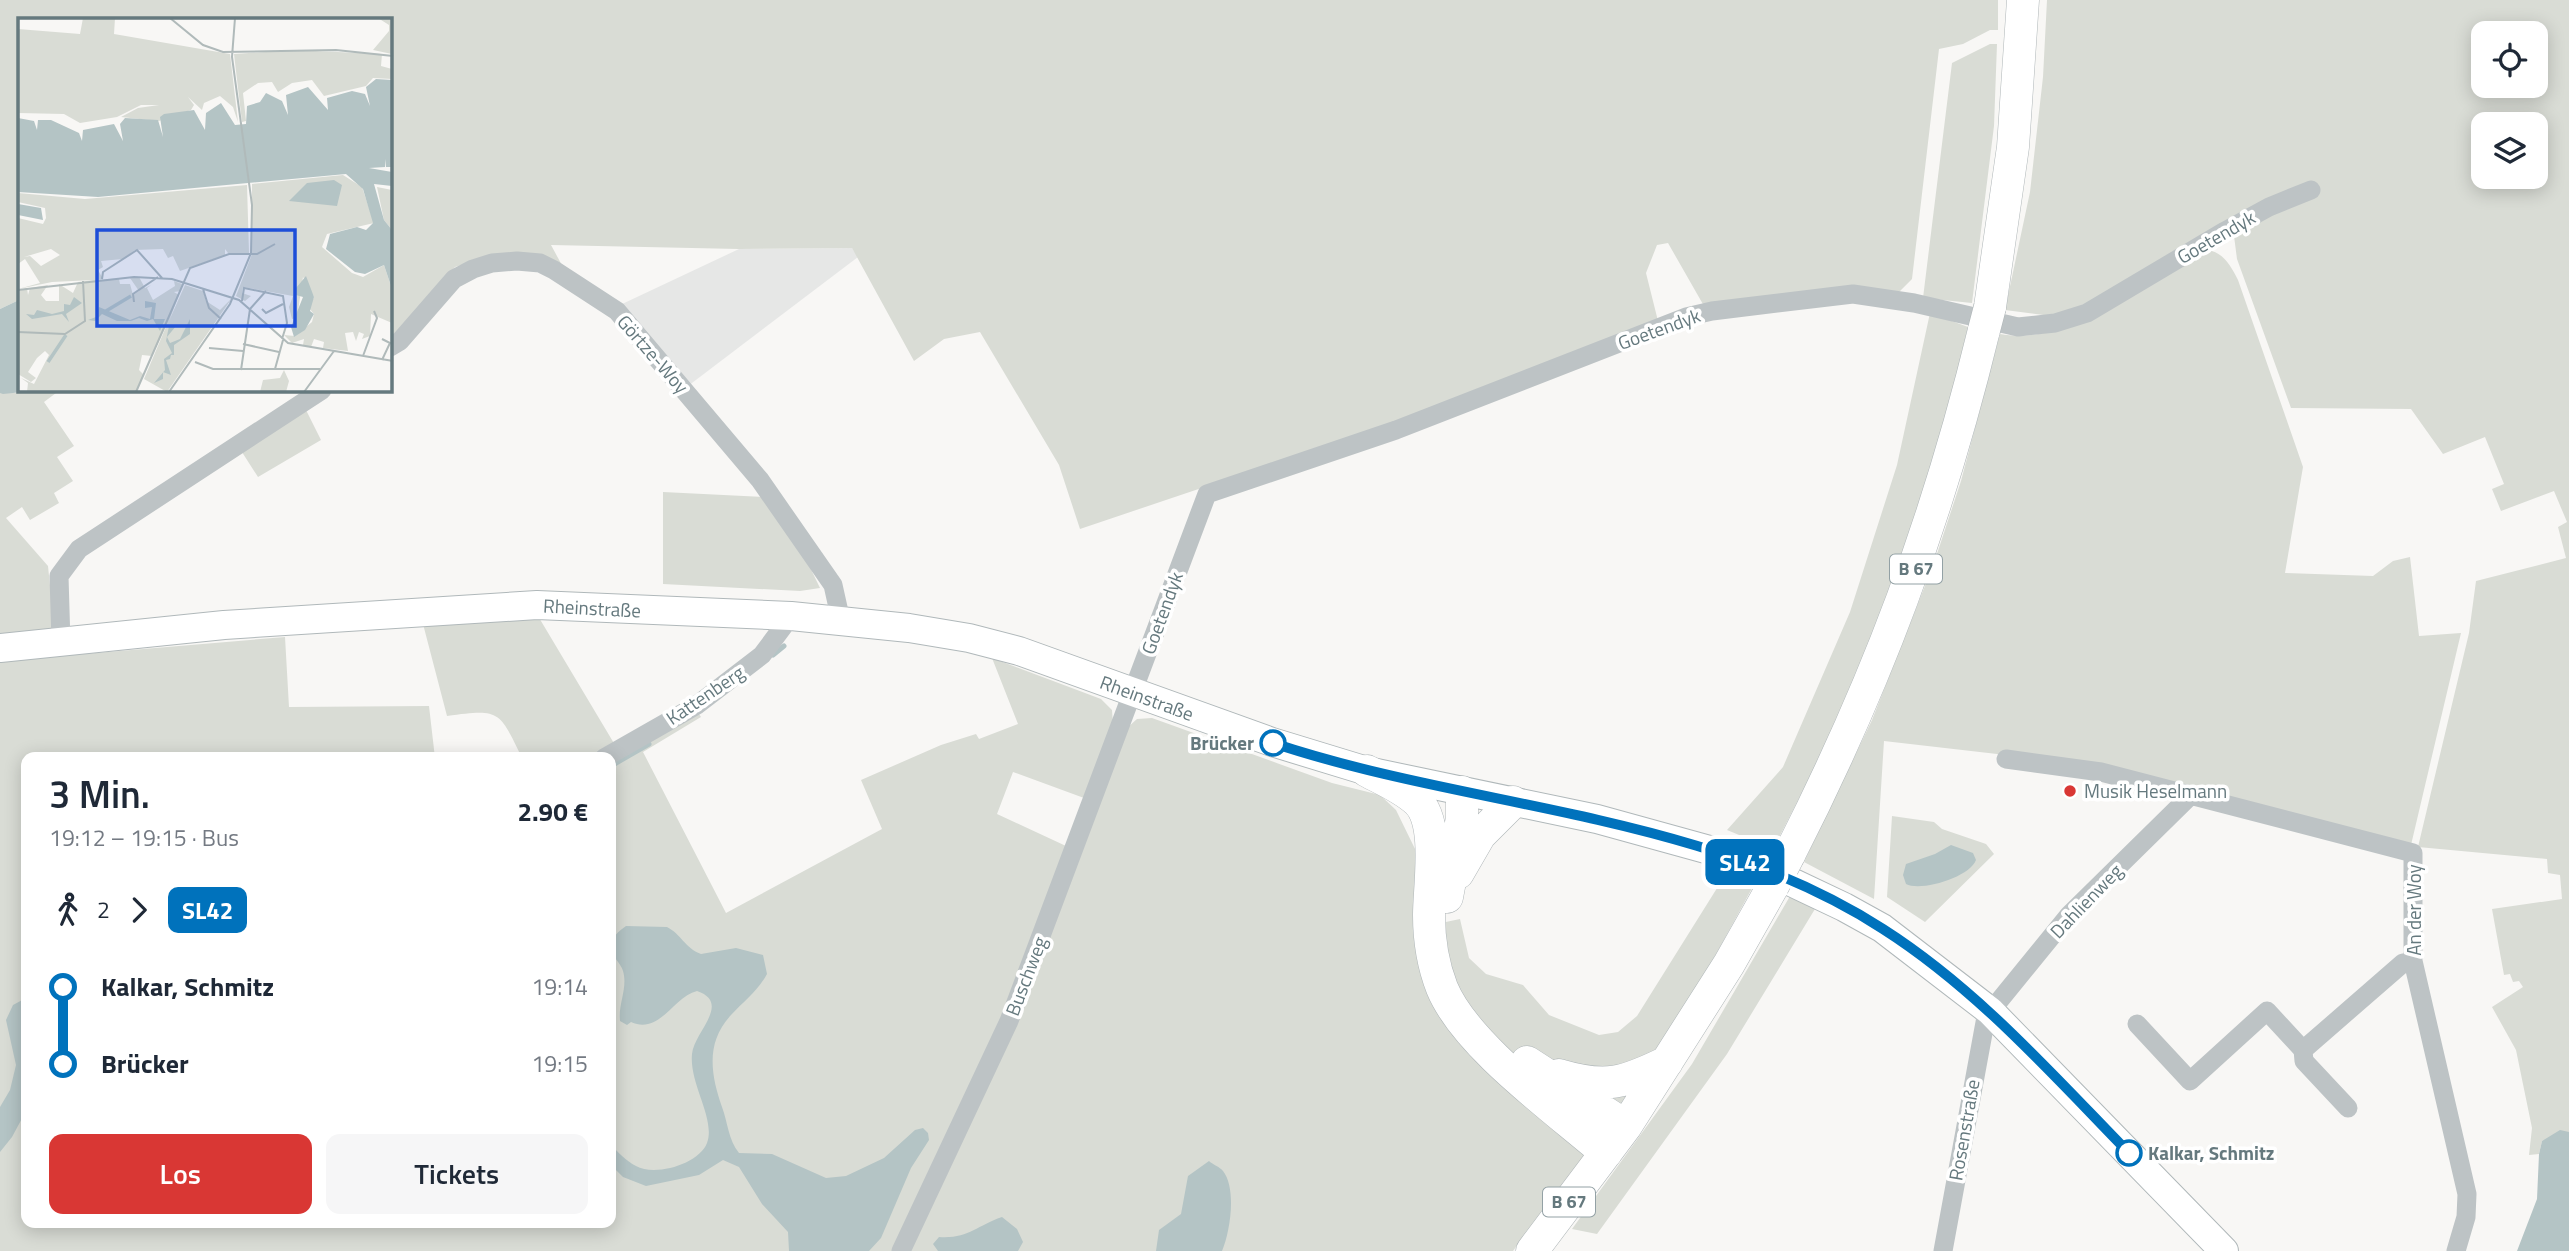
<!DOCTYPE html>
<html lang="de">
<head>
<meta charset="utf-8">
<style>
	body { margin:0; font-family:"Titillium Web",sans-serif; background:#f6f6f7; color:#1f2937; height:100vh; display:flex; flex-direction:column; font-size:26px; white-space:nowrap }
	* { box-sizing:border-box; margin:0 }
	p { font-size:23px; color:#747a83 }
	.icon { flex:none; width:38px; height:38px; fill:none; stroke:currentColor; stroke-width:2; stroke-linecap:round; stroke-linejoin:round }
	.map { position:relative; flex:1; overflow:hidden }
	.side { position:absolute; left:21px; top:752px; width:595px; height:476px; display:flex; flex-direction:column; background:#fff; border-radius:14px; box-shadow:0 4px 18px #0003 }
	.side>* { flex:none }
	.badge { padding:0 14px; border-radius:10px; font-size:24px; line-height:46px }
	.buttons { position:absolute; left:2471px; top:21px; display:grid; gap:14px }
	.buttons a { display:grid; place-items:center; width:77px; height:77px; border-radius:14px; background:#fff; box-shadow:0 4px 18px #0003; font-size:35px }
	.map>.badge { position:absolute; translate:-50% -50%; box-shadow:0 0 0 4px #fff }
	.legs { display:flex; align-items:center; gap:10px; height:77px; padding:0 28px; font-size:23px }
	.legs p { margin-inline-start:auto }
	.overview { display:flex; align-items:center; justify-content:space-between; height:119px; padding:0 28px }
	h1 { font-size:38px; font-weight:600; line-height:52px }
	.button { display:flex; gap:14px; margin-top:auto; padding:14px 28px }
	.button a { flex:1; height:80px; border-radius:14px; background:#d93734; color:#fff; font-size:28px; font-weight:600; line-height:80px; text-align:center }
	.button a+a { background:#f6f6f7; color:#1f2937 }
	ul { padding:0 28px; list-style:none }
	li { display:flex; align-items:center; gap:24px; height:77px; font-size:26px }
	li i { display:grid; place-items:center; width:10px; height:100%; margin:0 9px; background:currentColor }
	li i::after { content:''; width:18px; height:18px; margin:-9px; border:5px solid; border-radius:50%; background:#fff }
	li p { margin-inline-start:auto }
	li:first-child i { background:linear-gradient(#0000 50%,currentColor 0) }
	li:last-child i { background:linear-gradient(currentColor 50%,#0000 0) }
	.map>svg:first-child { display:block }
</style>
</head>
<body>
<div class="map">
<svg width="2569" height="1251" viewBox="0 0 2569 1251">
	<rect width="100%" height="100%" fill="#f8f7f5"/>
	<!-- built -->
	<path fill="#e6e7e6" d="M 852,248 L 858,257 L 688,386 L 620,305 L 739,249 Z"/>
	<!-- green -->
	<path fill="#d9dcd5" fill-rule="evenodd" d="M 0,0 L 1998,0 L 1998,30 L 1990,30 L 1963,44 L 1939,49 L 1912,279 L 1897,294 L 1704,306 L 1668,243 L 1657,245 L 1646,273 L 1658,321 L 1394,423 L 1080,529 L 1059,465 L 980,332 L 944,339 L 914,361 L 852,248 L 739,249 L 551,245 L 564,269 L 489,256 L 455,267 L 390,340 L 390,19 L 19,19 L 19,300 L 0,309 Z
		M 2047,0 L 2569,0 L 2569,1132 L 2542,1141 L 2539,1154 L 2529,1155 L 2532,1128 L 2516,1050 L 2492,1007 L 2523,987 L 2519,981 L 2513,982 L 2510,974 L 2504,975 L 2492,909 L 2562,899 L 2560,875 L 2548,873 L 2547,859 L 2418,847 L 2469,633 L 2476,581 L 2566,558 L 2558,527 L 2567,522 L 2554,491 L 2501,511 L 2492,489 L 2504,484 L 2485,437 L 2443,454 L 2411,409 L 2291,408 L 2237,259 L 2234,236 L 2087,308 L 2051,316 L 2005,310 L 2030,192 L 2043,77 ZM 2483,33 L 2536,33 L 2536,86 L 2483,86 ZM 2483,124 L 2536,124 L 2536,177 L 2483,177 Z
		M 1990,44 L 1997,44 L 1994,126 L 1972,303 L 1923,298 L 1952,63 Z
		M 2208,250 C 2224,253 2231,266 2238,280 L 2303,467 L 2285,573 L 2373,576 L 2393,561 L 2410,557 L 2419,636 L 2461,633 L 2411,845 L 2101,766 L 1884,741 L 1874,899 L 1804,862 L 1872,720 L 1934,563 L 1961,481 L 2000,334 C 2069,347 2150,283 2208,250 Z
		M 1930,313 L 1968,327 L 1933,473 L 1881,620 L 1819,759 L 1773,849 L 1727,830 L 1783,767 L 1850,612 L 1897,465 Z
		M 43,390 L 60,390 L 44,402 L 74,446 L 57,457 L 73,481 L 54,493 L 59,503 L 30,520 L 22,507 L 6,518 L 48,566 L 53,615 L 70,635 L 0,641 L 0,393 L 38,393 Z
		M 305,408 L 321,440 L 258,477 L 240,449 Z
		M 663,492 L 764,497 L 804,555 L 820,588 L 800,591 L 663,584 Z
		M 538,616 L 615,745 L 594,758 L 522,758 C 499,710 500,709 447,716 L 423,624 Z
		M 285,637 L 289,707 L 429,706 L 435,758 L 26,758 L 26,1223 L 611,1223 L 611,762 L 697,711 L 701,717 L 643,752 L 726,913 L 882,829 L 861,780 L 941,745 L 976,734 L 979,739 L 1018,724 L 992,658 L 1101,699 L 1112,710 L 1113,724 L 1084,798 L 1013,772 L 997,814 L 1066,846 L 1001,1019 L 892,1251 L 0,1251 L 0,654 L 72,655 Z
		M 1152,718 L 1332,783 L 1380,795 L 1396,810 L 1416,851 L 1422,927 L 1460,919 L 1469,958 L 1486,974 L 1523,985 L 1549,1015 L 1599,1035 L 1618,1032 L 1637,1016 L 1729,869 L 1756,881 L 1686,1009 L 1619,1108 L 1513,1251 L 908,1251 L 1127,728 L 1137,719 Z
		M 1892,816 L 1934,822 L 1942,829 L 1986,844 L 1994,854 L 1925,922 L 1887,897 Z
		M 1793,891 L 1818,904 L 1727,1054 L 1597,1234 L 1572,1229 L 1692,1064 Z"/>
	<!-- water -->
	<path fill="#b4c4c5" d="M 19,300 L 19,390 L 43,390 L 3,394 L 0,393 L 0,309 Z
		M 1951,845 L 1973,853 L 1976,860 C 1970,877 1921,892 1906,884 L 1903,875 L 1906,864 L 1935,854 Z
		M 626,926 L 667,927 C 681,934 685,948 701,954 L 736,948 L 763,955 L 767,974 C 757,992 744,1001 731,1015 C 705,1043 711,1075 722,1107 C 728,1123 728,1139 739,1153 L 772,1154 L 826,1178 L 846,1176 L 884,1158 L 915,1130 L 923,1128 L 928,1133 L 929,1140 L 911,1168 L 881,1238 L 869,1251 L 789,1251 L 788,1232 L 762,1204 L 739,1167 L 723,1160 L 699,1175 L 646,1186 L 623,1177 L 611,1165 L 611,1145 C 618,1152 626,1161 636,1166 C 655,1177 699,1164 707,1143 C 716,1119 689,1084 692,1054 C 694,1032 732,1003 697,991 C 674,996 660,1035 631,1022 L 627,1025 L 620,1021 C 618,1004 628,988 623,971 C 621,963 611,956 611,947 C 611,937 619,931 626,926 Z
		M 26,998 L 26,1111 L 12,1137 L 0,1152 L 0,1107 L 10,1090 L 16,1065 L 6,1020 L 13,1005 Z
		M 2560,1130 L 2569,1132 L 2569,1251 L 2517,1251 L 2537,1199 L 2539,1154 L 2542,1141 Z
		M 1209,1161 C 1212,1164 1220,1167 1223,1171 C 1237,1189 1230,1232 1222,1251 L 1156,1251 L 1159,1230 L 1181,1214 L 1188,1176 Z
		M 1002,1217 L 1017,1229 L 1023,1242 L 1018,1251 L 938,1251 L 933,1244 L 939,1237 C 968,1239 976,1226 1002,1217 Z"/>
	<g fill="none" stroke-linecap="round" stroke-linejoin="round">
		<!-- stream -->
		<path stroke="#b4c4c5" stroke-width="5" d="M 773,655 L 784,646
			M 611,766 L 649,744"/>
		<!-- secondary casing -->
		<g stroke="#b0b8ba" stroke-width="30">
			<path id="secondary" d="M 0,648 L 224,625 L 537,605 L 791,616 L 909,628 L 969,638 L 1019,651 L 1272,742 L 1367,771 L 1597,819 L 1713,851 L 1766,870 L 1844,907 L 1882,928 L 1990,1011 L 2224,1251"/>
		</g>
		<!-- primary casing -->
		<g stroke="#afb6b8" stroke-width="33">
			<path id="primary" d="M 1990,307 L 2013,147 L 2023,0
				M 1367,771 C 1384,780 1403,788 1417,801 C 1440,822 1429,886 1429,915 C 1429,939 1433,965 1442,988 C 1466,1046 1558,1111 1606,1153
				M 1789,855 C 1877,683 1938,519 1984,330
				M 1458,873 L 1480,835 L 1513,802
				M 1447,897 L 1462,818 L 1462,792
				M 1527,1062 L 1626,1126
				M 1559,1075 C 1606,1089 1624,1083 1667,1062
				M 1532,1251 L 1626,1126 L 1729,964 L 1773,886"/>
		</g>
		<!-- minor -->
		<path stroke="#bdc3c5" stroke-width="19" d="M 390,347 L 400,341 L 454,279 L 473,269 L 492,263 L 517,261 L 540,263 L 554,270 L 617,311 L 760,480 L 833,585 L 841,621
			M 61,643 L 59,576 L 79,549 L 322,390
			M 604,758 L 697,705 L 762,655 L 791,616
			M 2006,759 L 2101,772 L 2413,853 L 2413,961 L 2467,1194 L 2466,1217 L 2456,1251
			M 2137,1024 L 2190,1081 L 2267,1011 L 2303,1050 L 2403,963 L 2413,961
			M 2303,1050 L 2304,1061 L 2348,1108
			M 901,1251 L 1009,1021 L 1207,494 L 1396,430 L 1686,317 L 1712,311 L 1853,294 L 1914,303 L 2018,327 L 2055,323 L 2087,313 L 2225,231 L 2269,207 L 2311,190
			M 1943,1251 L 1986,1017 L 2069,915 L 2190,796"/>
		<!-- secondary -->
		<use href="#secondary" stroke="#fff" stroke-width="28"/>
		<!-- primary -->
		<use href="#primary" stroke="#fff" stroke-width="32"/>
		<!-- primary-bridge casing -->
		<g stroke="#afb6b8" stroke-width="33" stroke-linecap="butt">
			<path id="primary-bridge" d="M 1984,330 L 1990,307
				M 1773,886 L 1789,855"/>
		</g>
		<!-- primary-bridge -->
		<use href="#primary-bridge" stroke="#fff" stroke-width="32"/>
	</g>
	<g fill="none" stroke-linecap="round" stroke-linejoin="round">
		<!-- line-1 casing -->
		<g stroke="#fff" stroke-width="16">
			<path id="line-1" d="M 1273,743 C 1474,810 1700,811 1883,929 C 1977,989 2051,1073 2129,1153"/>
		</g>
		<!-- line-1 -->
		<use href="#line-1" stroke="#0072bc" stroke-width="10"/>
	</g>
	<!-- markers -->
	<g fill="#fff" stroke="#0072bc" stroke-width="3.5">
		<circle cx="1273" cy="743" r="12"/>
		<circle cx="2129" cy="1153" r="12"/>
	</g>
	<circle fill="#d93734" stroke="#fff" stroke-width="2.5" cx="2070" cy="791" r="7"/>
	<g text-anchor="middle" stroke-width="7" stroke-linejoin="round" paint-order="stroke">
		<!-- shield labels -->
		<g fill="#fff" stroke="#93a1a5" stroke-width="2">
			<rect x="1890" y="554.5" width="52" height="29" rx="5"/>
			<rect x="1543" y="1187.5" width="52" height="29" rx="5"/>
		</g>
		<g font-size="18" font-weight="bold" fill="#65797e">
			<text x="1916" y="575">B 67</text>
			<text x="1569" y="1208">B 67</text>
		</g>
		<!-- street labels -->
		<g font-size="19" fill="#65797e" stroke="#fff">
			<text transform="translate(2216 237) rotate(-30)" y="7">Goetendyk</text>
			<text transform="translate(1659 329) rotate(-20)" y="7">Goetendyk</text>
			<text transform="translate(653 354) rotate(49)" y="7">Görtze-Woy</text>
			<text transform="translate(592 608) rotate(3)" y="7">Rheinstraße</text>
			<text transform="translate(1162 613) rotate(-70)" y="7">Goetendyk</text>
			<text transform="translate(705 695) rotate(-34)" y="7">Kattenberg</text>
			<text transform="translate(1147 698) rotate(20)" y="7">Rheinstraße</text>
			<text transform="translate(2086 901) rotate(-46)" y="7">Dahlienweg</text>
			<text transform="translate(2414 910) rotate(-90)" y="7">An der Woy</text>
			<text transform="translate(1026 976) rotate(-69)" y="7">Buschweg</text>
			<text transform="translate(1964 1130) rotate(-80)" y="7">Rosenstraße</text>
		</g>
		<!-- stop labels -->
		<g font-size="19" font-weight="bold" fill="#65797e" stroke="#fff" text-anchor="end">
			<text x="1254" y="750">Brücker</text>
			<text x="2148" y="1160" text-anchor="start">Kalkar, Schmitz</text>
		</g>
		<!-- poi labels -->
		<g font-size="19" fill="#65797e" stroke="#fff" text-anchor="start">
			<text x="2084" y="798">Musik Heselmann</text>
		</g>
	</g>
	<!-- overview -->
	<g transform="translate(18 18)">
		<rect width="374" height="374" fill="#f8f7f5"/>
		<path d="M 65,0 L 97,0 L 96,16 L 212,36 L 220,104 L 215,89 L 202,78 L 186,85 L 184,92 L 170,79 L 176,87 L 173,92 L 141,103 L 103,99 L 120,90 L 141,87 L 123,87 L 99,99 L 62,105 L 46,96 L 0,95 L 0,11 L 62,16 ZM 360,0 L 375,1 L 374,36 L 355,32 L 371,13 L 371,7 ZM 275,32 L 364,36 L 363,48 L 374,51 L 374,61 L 355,60 L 348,68 L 306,78 L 294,62 L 274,65 L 260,74 L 254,64 L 240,65 L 225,75 L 228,103 L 224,104 L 216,36 ZM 325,157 L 344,169 L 356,205 L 309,216 L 304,229 L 334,255 L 345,259 L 366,247 L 374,271 L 374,305 L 353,296 L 352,318 L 344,321 L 346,316 L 341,314 L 338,323 L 335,314 L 327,315 L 330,333 L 305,330 L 306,324 L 296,321 L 293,329 L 285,327 L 286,321 L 274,325 L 266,317 L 277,318 L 294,304 L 296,296 L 291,290 L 296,279 L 285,259 L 279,300 L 274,301 L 271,289 L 275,278 L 225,269 L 224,275 L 233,278 L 227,283 L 218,278 L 234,236 L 234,166 ZM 229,167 L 231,235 L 210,235 L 207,231 L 207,237 L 162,253 L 155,238 L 150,240 L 145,231 L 117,232 L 105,241 L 83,243 L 85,249 L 80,252 L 85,261 L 79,262 L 101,261 L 102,266 L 112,266 L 115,277 L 121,273 L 112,260 L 121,259 L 127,270 L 133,267 L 129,270 L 135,282 L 157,268 L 156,263 L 164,266 L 163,273 L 156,274 L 161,277 L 151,303 L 167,267 L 185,273 L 188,283 L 202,292 L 214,280 L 149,374 L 126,361 L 150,304 L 134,338 L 124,337 L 121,352 L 126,357 L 118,374 L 9,374 L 10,365 L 3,360 L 16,366 L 31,337 L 27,333 L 19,340 L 10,354 L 18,360 L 13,364 L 0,356 L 2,272 L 9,270 L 10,277 L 12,270 L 30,267 L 23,277 L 28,283 L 41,283 L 41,266 L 55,275 L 60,264 L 76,262 L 34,264 L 0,271 L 22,265 L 7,241 L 0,246 L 0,200 L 25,206 L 28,200 L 27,190 L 0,184 L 0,175 L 67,181 ZM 33,231 L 42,237 L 23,248 L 12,238 L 6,239 ZM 359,169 L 374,172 L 374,212 L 366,202 ZM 266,352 L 271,363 L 268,374 L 242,374 L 245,362 L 262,360 Z" fill="#d9dcd5" fill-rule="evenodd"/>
		<path d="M 358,61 L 374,62 L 374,149 L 368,149 L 367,141 L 367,149 L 351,150 L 374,154 L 374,168 L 356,166 L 366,202 L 374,212 L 374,271 L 366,247 L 347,256 L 337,254 L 308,231 L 312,216 L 339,209 L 348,212 L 355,205 L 345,171 L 328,156 L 80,179 L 0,174 L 0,100 L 16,103 L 19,112 L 20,102 L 33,102 L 61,115 L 64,123 L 65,112 L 96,106 L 105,123 L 102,106 L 107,100 L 140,102 L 145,119 L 142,99 L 146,96 L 176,92 L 187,112 L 188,95 L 203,85 L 217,107 L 228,106 L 229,88 L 242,84 L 248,75 L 264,83 L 270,97 L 268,77 L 290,69 L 310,92 L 309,80 L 334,73 L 347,76 L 352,88 L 348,69 ZM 316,162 L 324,167 L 319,188 L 271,183 L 289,165 ZM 0,186 L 23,190 L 25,202 L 0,197 ZM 288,258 L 296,279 L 292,293 L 296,296 L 287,312 L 276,319 L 273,309 L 285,279 L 278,277 L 278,270 ZM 56,279 L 64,285 L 48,296 L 51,304 L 44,296 L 14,301 L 8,296 L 16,297 L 19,292 L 34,296 L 46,293 L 46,286 L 52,287 ZM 127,283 L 138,285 L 136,301 L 147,301 L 142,313 L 135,301 L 129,303 L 121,300 L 113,303 L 99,303 L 84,296 L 77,303 L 70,302 L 78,299 L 81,289 L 112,302 L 122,298 L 132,301 L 134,289 L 127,290 ZM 172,301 L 172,316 L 156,327 L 156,337 L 153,337 L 152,341 L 148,342 L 153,357 L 145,354 L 145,361 L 136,365 L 147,352 L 146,341 L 154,335 L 148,323 L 151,308 L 158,308 L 149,319 L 152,325 L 162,321 Z" fill="#b4c4c5"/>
		<path fill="none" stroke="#b4c4c5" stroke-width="3.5" d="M 88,293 L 113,278M 30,344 L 48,317"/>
		<path fill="none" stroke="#b0baba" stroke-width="2" d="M 152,0 L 185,27 L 205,34 L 318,32 L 375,38M 84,261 L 85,254 L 119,232 L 144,260M 185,271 L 191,290 L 203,301M 0,272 L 116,259 L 154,261 L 221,282 L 270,325 L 375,343M 224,283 L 226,270 L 265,278 L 269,305 L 264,321M 116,284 L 115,276 L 140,259M 244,291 L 248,295 L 265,286M 0,314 L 47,316 L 67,303 L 65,263M 225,326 L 261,334M 191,330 L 225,333M 345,338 L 359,300 L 356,293M 364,342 L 372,325 L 364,321M 177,344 L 195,351 L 302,351M 257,351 L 265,322M 223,352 L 232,291 L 248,273M 118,374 L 172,250 L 211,236 L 239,236 L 257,226M 151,374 L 212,286 L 233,235 L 234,187 L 214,39 L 217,0M 286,374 L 316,333"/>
		<path fill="#1d4ed8" fill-opacity="0.15" stroke="#1d4ed8" stroke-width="3.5" d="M 79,212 L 277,212 L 277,308 L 79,308 Z"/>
		<rect width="374" height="374" fill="none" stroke="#65797e" stroke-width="3.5"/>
	</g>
</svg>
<div class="buttons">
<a><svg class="icon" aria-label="locate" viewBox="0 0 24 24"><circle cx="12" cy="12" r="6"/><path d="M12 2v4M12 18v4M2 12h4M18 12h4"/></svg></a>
<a><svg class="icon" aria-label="layers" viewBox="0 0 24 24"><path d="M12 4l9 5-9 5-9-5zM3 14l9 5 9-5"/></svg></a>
</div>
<b class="badge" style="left:1745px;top:862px;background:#0072bc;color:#fff">SL42</b>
<section class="side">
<div class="overview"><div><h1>3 Min.</h1><p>19:12 – 19:15 · Bus</p></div><b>2.90 €</b></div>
<div class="legs"><svg class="icon" aria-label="walk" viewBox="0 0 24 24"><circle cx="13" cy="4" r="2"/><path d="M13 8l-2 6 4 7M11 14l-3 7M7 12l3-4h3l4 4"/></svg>2<svg class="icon" aria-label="forward" viewBox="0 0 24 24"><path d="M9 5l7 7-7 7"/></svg><b class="badge" style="background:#0072bc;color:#fff">SL42</b></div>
<ul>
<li><i style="color:#0072bc"></i><b>Kalkar, Schmitz</b><p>19:14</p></li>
<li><i style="color:#0072bc"></i><b>Brücker</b><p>19:15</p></li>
</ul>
<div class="button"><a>Los</a><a>Tickets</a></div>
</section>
</div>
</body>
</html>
